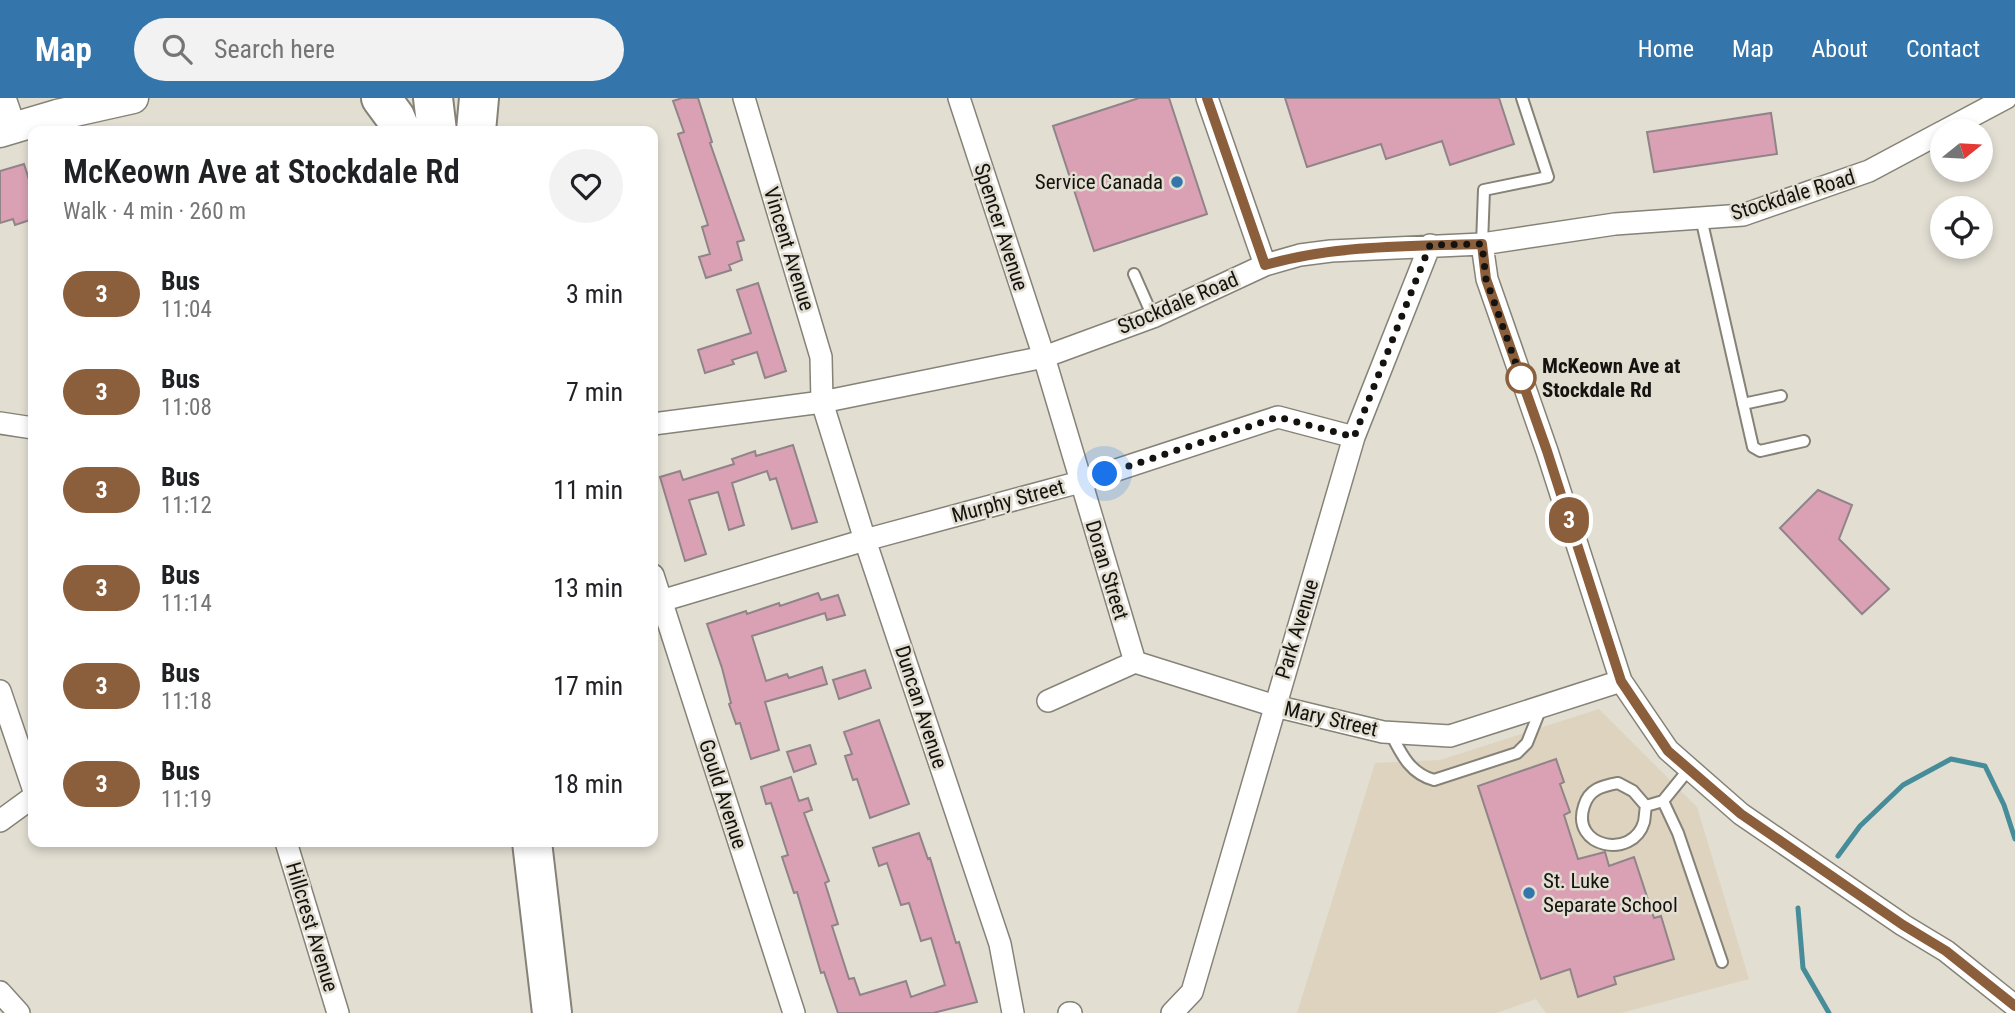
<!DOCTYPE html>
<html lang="en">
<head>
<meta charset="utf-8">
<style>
	body { margin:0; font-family:"Roboto Condensed",sans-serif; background:#f2f2f2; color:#202124; height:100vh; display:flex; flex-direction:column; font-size:26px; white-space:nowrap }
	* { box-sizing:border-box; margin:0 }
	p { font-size:23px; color:#757577 }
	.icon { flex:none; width:38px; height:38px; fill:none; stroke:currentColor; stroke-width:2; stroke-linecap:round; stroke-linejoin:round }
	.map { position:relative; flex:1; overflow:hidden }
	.side { position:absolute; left:28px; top:28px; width:630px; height:721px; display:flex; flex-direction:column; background:#fff; border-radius:14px; box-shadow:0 4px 10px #0003 }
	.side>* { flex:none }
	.badge { padding:0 14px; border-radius:23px; font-size:24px; line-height:46px }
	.needle { width:46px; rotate:72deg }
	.fabs { position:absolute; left:1930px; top:21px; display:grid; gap:14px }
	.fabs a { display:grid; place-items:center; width:63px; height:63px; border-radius:50%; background:#fff; box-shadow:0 4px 10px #0003; font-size:35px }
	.you { position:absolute; width:35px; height:35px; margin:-18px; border:5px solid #fff; border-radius:50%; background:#1a73e8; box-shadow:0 0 0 10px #1a73e833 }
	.map>.badge { position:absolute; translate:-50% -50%; box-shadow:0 0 0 4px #fff }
	.round { display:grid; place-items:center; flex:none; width:74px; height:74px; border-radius:37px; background:#f2f2f2 }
	.head { display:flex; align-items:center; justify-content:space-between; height:119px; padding:0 35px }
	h1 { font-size:33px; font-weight:600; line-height:52px }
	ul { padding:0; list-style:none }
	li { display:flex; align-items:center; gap:21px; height:98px; padding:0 35px }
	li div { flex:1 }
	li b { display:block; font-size:26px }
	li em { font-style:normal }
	li .badge { min-width:77px; font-weight:700; text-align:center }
	header { display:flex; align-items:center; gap:42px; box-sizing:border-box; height:98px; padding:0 35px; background:#3475ac; color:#fff }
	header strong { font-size:33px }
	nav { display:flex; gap:38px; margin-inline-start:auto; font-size:24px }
	.search { width:490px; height:63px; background:#f2f2f2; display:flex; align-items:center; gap:18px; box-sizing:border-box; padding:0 24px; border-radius:38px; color:#757577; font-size:26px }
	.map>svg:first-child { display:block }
</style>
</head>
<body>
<header>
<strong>Map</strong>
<div class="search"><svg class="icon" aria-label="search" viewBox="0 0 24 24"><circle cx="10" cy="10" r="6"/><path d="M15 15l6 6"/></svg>Search here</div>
<nav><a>Home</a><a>Map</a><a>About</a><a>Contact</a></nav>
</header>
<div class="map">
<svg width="2015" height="915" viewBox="0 0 2015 915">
	<rect width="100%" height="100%" fill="#e2ded2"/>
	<!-- education -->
	<path fill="#ded3bf" d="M 1599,611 L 1697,709 L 1749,881 L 1621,915 L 1546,915 L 1536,901 L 1496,915 L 1297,915 L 1375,665 L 1440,662 Z"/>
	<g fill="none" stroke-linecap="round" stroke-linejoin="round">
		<!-- stream -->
		<path stroke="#468c99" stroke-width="5" d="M 1838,758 L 1860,728 L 1903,687 L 1951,661 L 1985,668 L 2004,707 L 2015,741
			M 1798,810 L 1803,870 L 1829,915"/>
	</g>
	<!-- building -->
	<path fill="#daa1b5" stroke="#908488" stroke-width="2" d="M 682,0 L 698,0 L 712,44 L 710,45 L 744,142 L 737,144 L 742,162 L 729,167 L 731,172 L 706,180 L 699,159 L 710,156 L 702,129 L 708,127 L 678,36 L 684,34 L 673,3 Z
		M 1139,0 L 1169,0 L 1207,116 L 1094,153 L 1053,28 Z
		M 1285,0 L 1499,0 L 1514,46 L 1450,67 L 1442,43 L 1386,61 L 1381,46 L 1307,69 Z
		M 1771,15 L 1777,56 L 1654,74 L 1647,34 Z
		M 24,66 L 33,94 L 33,121 L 15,127 L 13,121 L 0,125 L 0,73 Z
		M 758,185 L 786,273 L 765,280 L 757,254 L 732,262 L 734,266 L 705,275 L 698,252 L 751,235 L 737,192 Z
		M 793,347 L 817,424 L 792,431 L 776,380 L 770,382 L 767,373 L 732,385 L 744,427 L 729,432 L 718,394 L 689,402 L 706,456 L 685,463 L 660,379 L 680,373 L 683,382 L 734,366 L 732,361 L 755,353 L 756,358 Z
		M 1818,392 L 1852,407 L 1839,441 L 1889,491 L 1862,516 L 1780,430 Z
		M 818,495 L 821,502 L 838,497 L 845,517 L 827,522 L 825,515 L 752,538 L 766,583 L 787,576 L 789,580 L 822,569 L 827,586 L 765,604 L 779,652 L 751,661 L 740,625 L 736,626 L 729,606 L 731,605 L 722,570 L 707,526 L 746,513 L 747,516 L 779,505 L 780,508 Z
		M 865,572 L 871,590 L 839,601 L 833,582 Z
		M 879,622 L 909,706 L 870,720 L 857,681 L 853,682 L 845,658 L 852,656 L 844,634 Z
		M 810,647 L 816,666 L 794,674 L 787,654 Z
		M 1556,661 L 1564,684 L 1560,686 L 1570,714 L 1564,717 L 1578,761 L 1605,754 L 1609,768 L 1634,759 L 1654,820 L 1661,818 L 1674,861 L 1614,879 L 1616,886 L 1578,899 L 1570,871 L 1541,881 L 1478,688 Z
		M 791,679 L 799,703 L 808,700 L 812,712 L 804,715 L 829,783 L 825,785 L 838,826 L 832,828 L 849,881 L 854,880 L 860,897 L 906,883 L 911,899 L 945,887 L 931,840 L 921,843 L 909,805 L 901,807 L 887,765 L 879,768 L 873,750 L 919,735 L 928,761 L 930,760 L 956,845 L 959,844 L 977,904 L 933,915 L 838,915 L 824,874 L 821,875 L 797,794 L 794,795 L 782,759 L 788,757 L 771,705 L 766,706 L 761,689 Z"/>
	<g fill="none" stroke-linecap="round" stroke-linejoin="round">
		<!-- lane casing -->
		<g stroke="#858277" stroke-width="14">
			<path id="lane" d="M 1701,120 L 1753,349 L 1760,353 L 1804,343
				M 1482,146 L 1484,92 L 1548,79 L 1522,0
				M 1134,176 L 1153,219
				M 1743,306 L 1781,298
				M 1390,634 C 1401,655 1409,675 1434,682 L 1517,655 L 1527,645 L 1541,610
				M 1618,685 L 1633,693 L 1646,708 C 1645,713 1645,719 1644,724 C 1633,762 1570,750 1584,708 C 1589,691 1602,688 1618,685 Z
				M 1663,703 L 1678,735 L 1722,864
				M 1646,708 L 1663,703 L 1689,671"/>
		</g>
		<!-- street casing -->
		<g stroke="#858277" stroke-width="24">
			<path id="street" d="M 5,0 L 15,29
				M 744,0 L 821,259 L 822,304 L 865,442 L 1000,846 L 1013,915
				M 959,0 L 1044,259 L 1135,564
				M 1207,0 L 1265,167
				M 1944,33 L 2006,0
				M 1482,146 L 1487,181 L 1547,353 L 1621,583 L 1668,652 L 1741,716 L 1903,827 L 1946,853 L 2015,908
				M 0,325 L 33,330
				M 653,326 L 822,304 L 1044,259 L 1153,219 L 1265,167 L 1300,157 L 1331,153 L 1482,146 L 1615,126 L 1743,117 L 1869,73 L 1942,34
				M 653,477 L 794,915
				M 661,503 L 865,442 L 1080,384 L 1278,319 L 1354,339
				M 0,593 L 33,690
				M 1048,603 L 1135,564 L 1275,608 L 1383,634 L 1450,638 L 1621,583
				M 0,723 L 33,699
				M 286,744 L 338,915
				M 0,894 L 19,915
				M 1069,915 L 1071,915
				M 1172,915 L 1192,894 L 1354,339 L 1430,147"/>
		</g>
		<!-- secondary casing -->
		<g stroke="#858277" stroke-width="33">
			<path id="secondary" d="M 0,34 L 57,17 L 133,0"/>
		</g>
		<!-- highway casing -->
		<g stroke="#858277" stroke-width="42">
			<path id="highway" d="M 381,0 L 395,19 L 401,33
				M 433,0 L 437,33
				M 476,33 L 479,0
				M 532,744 L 552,915"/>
		</g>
		<!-- lane -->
		<use href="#lane" stroke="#fff" stroke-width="10"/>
		<!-- street -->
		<use href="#street" stroke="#fff" stroke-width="21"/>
		<!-- secondary -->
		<use href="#secondary" stroke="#fff" stroke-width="30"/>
		<!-- highway -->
		<use href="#highway" stroke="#fff" stroke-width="38"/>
	</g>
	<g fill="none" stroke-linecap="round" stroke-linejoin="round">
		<!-- line casing -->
		<g stroke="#fff" stroke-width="16">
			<path id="line" d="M 1207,0 L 1265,167 C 1335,147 1409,148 1482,146 L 1486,181 L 1547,353 L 1621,583 L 1668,653 L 1741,716 L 1903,827 L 1946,853 L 2015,908"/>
		</g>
		<!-- line -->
		<use href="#line" stroke="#8b5e3c" stroke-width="10"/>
		<!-- walk -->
		<path stroke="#14130f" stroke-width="7" stroke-dasharray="0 12.6" d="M 1105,376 L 1278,319 L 1354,339 L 1430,147 L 1482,146 L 1486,181 L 1521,280"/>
	</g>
	<!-- markers -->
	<g fill="#3475ac" stroke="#e2ded2" stroke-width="2.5">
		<circle cx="1177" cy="84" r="7"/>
		<circle cx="1529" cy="795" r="7"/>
	</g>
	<circle fill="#fff" stroke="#8b5e3c" stroke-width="3.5" cx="1521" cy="280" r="14"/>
	<g text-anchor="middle" stroke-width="5" stroke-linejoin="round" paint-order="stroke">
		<!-- poi labels -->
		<g font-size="21" fill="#14130f" stroke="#e2ded2" text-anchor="end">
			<text x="1163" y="91">Service Canada</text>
			<text x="1543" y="790" text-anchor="start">St. Luke<tspan x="1543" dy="24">Separate School</tspan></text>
		</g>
		<!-- street labels -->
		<g font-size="21" fill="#14130f" stroke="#e2ded2">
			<text transform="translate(1793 97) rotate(-17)" y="7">Stockdale Road</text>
			<text transform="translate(1001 129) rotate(72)" y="7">Spencer Avenue</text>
			<text transform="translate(789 151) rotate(73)" y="7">Vincent Avenue</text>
			<text transform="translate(1178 205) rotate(-23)" y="7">Stockdale Road</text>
			<text transform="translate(1008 403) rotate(-15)" y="7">Murphy Street</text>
			<text transform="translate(1107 472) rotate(73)" y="7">Doran Street</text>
			<text transform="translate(1297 531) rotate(-73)" y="7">Park Avenue</text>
			<text transform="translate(921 609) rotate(72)" y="7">Duncan Avenue</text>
			<text transform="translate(1331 621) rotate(13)" y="7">Mary Street</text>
			<text transform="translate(723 696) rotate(72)" y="7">Gould Avenue</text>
			<text transform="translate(312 829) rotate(73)" y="7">Hillcrest Avenue</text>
		</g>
		<!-- stop labels -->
		<g font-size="21" font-weight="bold" fill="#14130f" stroke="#e2ded2" text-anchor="start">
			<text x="1542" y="275">McKeown Ave at<tspan x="1542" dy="24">Stockdale Rd</tspan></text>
		</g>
	</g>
</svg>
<div class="fabs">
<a><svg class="needle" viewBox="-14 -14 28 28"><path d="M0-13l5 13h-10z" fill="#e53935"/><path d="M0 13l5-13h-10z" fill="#757577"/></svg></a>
<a><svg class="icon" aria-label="locate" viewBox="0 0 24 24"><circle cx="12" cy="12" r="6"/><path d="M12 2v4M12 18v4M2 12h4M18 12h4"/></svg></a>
</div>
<div class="you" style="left:1105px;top:376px"></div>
<b class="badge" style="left:1569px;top:422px;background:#8b5e3c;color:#fff">3</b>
<section class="side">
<div class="head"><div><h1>McKeown Ave at Stockdale Rd</h1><p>Walk · 4 min · 260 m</p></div><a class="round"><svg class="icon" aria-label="heart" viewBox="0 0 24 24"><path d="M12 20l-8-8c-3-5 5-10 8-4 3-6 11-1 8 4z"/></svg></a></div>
<ul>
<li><span class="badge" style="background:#8b5e3c;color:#fff">3</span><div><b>Bus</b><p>11:04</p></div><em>3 min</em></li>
<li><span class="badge" style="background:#8b5e3c;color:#fff">3</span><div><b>Bus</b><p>11:08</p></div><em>7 min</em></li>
<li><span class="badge" style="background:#8b5e3c;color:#fff">3</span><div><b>Bus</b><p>11:12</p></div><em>11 min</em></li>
<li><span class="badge" style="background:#8b5e3c;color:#fff">3</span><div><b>Bus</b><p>11:14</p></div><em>13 min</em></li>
<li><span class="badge" style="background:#8b5e3c;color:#fff">3</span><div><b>Bus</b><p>11:18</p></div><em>17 min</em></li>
<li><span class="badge" style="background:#8b5e3c;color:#fff">3</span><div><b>Bus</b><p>11:19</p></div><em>18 min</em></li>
</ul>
</section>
</div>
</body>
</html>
